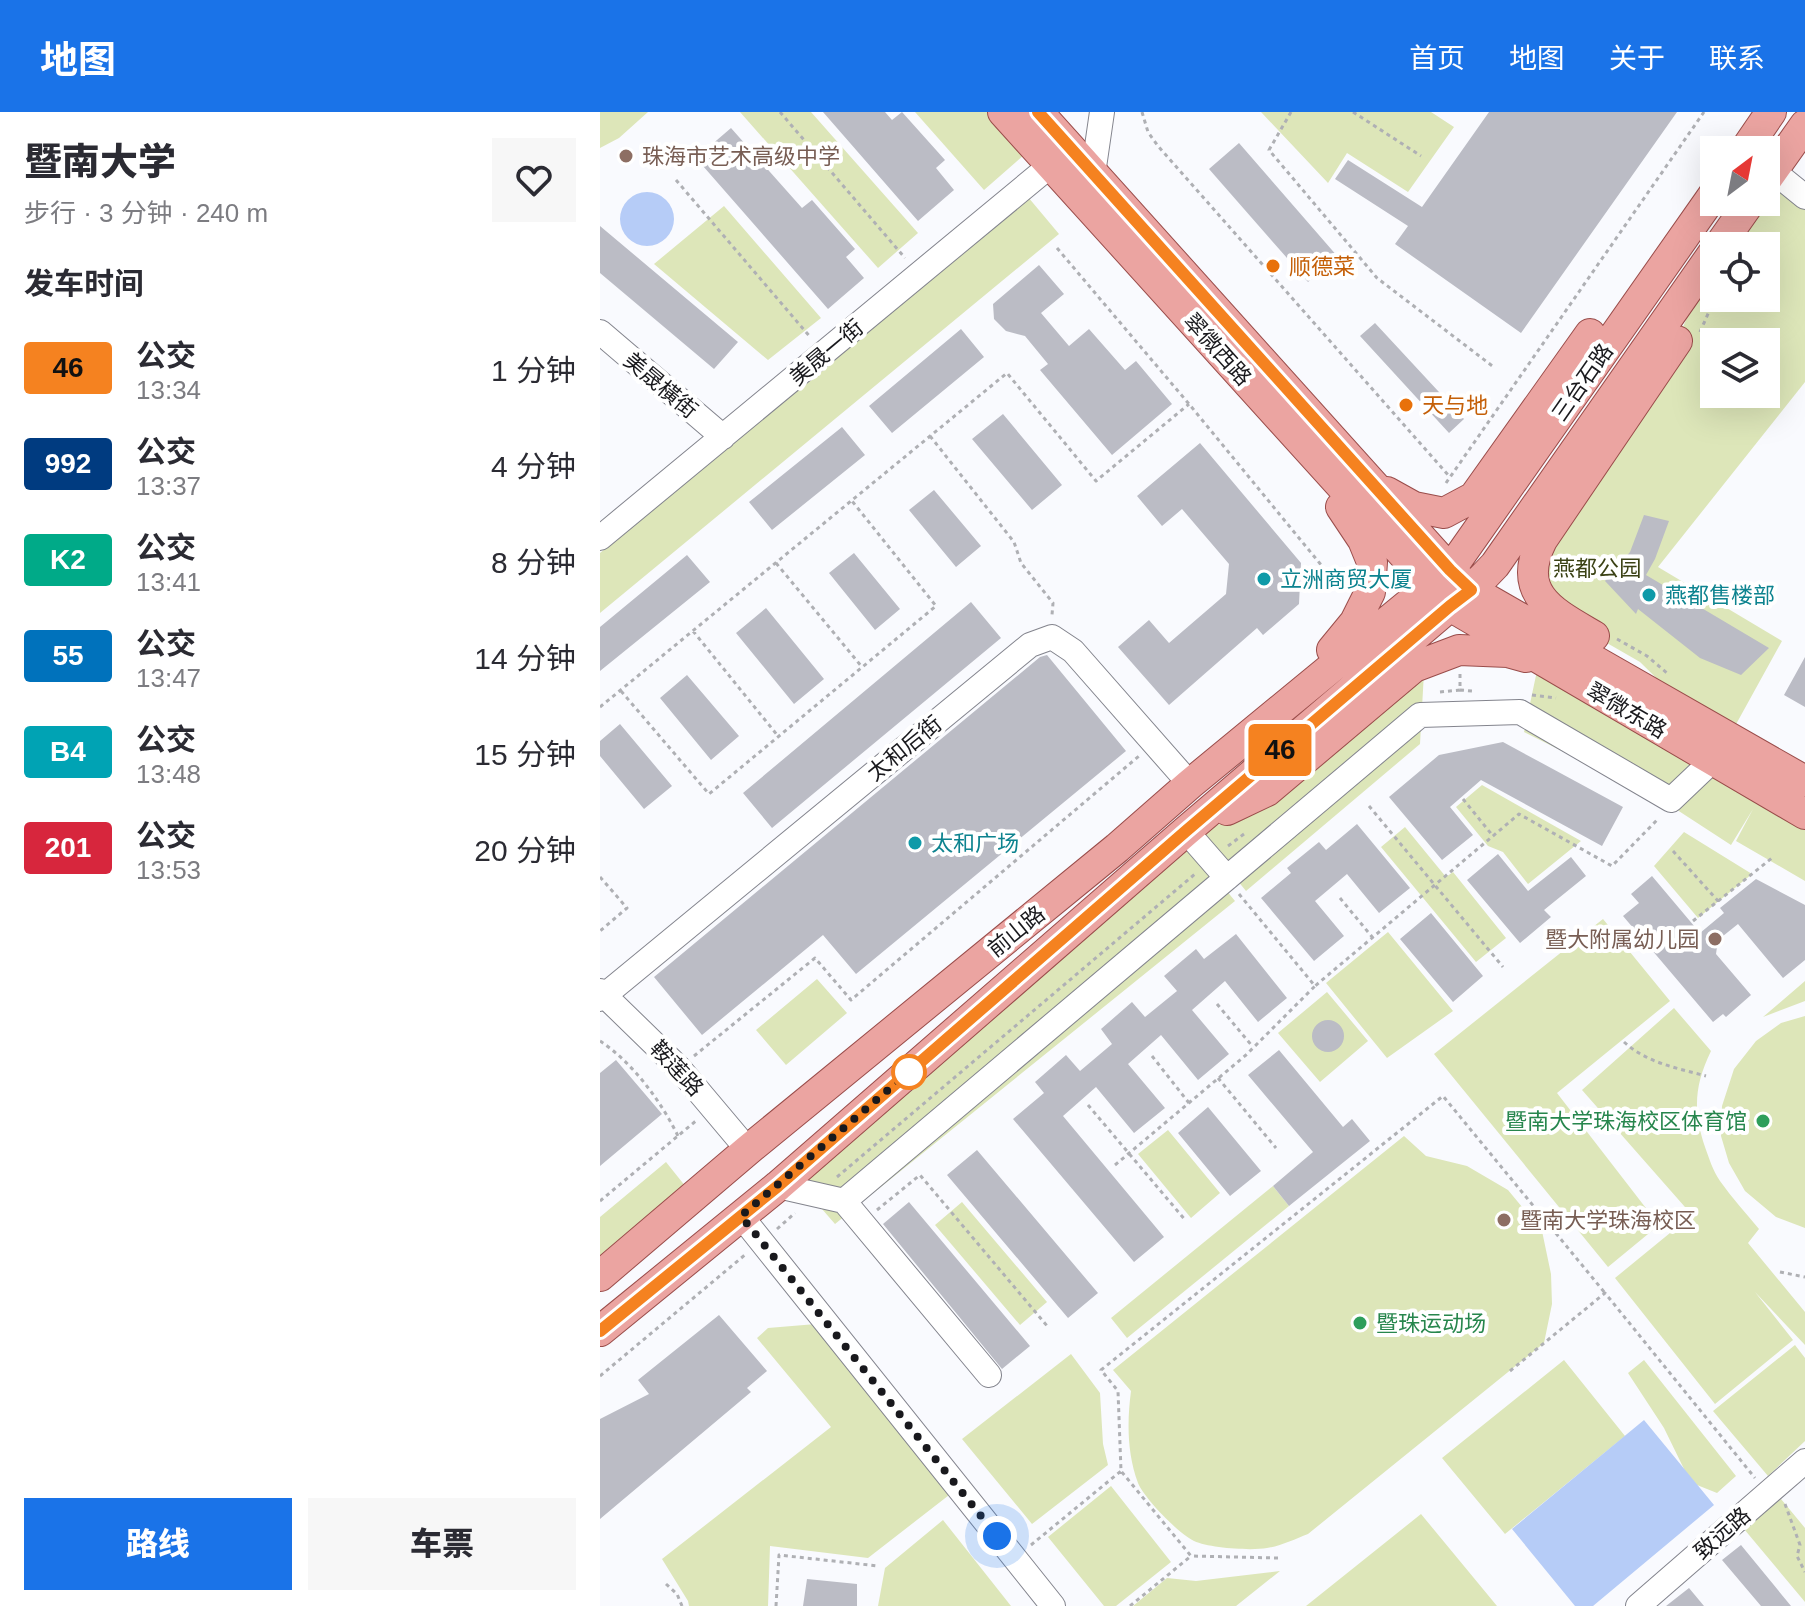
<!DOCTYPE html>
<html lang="zh">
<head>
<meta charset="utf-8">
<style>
	body { margin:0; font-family:Helvetica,"Noto Sans SC",sans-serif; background:#f7f7f7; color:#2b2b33; height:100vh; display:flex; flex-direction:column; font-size:30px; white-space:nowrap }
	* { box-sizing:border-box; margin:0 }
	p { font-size:26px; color:#7c7c81 }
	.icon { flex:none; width:44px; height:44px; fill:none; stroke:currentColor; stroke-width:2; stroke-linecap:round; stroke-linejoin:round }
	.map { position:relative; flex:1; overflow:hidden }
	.details { display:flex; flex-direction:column; background:#fff; width:600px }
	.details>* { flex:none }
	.badge { padding:0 16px; border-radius:6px; font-size:28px; line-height:52px }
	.needle { width:52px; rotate:32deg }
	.controls { position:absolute; left:1100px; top:24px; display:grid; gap:16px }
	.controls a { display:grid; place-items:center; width:80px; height:80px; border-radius:0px; background:#fff; box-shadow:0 8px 32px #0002; font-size:40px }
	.you { position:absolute; width:40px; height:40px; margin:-20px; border:6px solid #fff; border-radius:50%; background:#1a73e8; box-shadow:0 0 0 12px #1a73e833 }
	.map>.badge { position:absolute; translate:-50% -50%; box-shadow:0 0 0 4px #fff }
	h2 { padding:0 24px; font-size:30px; line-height:72px }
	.round { display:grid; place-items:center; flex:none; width:84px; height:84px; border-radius:0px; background:#f7f7f7 }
	.overview { display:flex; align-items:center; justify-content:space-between; height:136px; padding:0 24px }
	h1 { font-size:38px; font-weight:800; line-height:60px }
	.button { display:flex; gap:16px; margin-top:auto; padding:16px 24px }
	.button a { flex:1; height:92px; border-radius:0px; background:#1a73e8; color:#fff; font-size:32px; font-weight:800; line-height:92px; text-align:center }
	.button a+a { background:#f7f7f7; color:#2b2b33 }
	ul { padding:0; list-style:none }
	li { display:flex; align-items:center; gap:24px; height:96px; padding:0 24px }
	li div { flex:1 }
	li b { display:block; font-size:30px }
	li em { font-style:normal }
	li .badge { min-width:88px; font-weight:700; text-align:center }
	header { display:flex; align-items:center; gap:48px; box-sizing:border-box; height:112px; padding:0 40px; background:#1a73e8; color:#fff }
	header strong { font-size:38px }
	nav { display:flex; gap:44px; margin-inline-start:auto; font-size:28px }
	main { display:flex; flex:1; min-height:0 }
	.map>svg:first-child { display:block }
</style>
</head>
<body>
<header>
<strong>地图</strong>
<nav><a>首页</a><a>地图</a><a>关于</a><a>联系</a></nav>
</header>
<main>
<section class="details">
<div class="overview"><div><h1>暨南大学</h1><p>步行 · 3 分钟 · 240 m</p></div><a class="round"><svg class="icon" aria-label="heart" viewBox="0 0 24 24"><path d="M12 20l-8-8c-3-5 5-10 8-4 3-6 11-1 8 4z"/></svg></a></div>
<h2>发车时间</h2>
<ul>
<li><span class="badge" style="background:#f58220;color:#111">46</span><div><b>公交</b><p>13:34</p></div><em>1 分钟</em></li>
<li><span class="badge" style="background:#003b80;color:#fff">992</span><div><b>公交</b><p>13:37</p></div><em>4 分钟</em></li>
<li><span class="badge" style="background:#0a8;color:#fff">K2</span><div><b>公交</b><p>13:41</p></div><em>8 分钟</em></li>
<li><span class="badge" style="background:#0072bc;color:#fff">55</span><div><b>公交</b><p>13:47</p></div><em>14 分钟</em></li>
<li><span class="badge" style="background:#00a3b4;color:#fff">B4</span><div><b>公交</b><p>13:48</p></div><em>15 分钟</em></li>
<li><span class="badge" style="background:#d7263d;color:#fff">201</span><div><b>公交</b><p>13:53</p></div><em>20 分钟</em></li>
</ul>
<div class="button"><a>路线</a><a>车票</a></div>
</section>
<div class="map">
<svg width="1205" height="1494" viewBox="0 0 1205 1494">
	<rect width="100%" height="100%" fill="#f9fafe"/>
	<!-- green -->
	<path fill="#dde6b9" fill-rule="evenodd" d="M 0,0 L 48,0 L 19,26 L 0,36 Z
		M 140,0 L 211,0 L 318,121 L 278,156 Z
		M 315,0 L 388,0 L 425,42 L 384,78 Z
		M 661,0 L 831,0 L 854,15 L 808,80 L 747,41 L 728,71 Z
		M 1166,69 L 1205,85 L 1205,270 L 1058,455 L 1182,529 L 1129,625 L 1098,607 L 1040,550 L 960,504 L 936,445 L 1078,227 L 1114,141 L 1114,186 L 1166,186 L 1166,134 L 1119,134 L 1151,90 L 1166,90 ZM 1114,230 L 1166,230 L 1166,282 L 1114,282 Z
		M 428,85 L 459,122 L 0,501 L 0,441 Z
		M 124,94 L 221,206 L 168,248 L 54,152 Z
		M 938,554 L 1205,712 L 1205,769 L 1136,729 L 1153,697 L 1131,733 L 1068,692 L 924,620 Z
		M 824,560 L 820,632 L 646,779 L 599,721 L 668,691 Z
		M 882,673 L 981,729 L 928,772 L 903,740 L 888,734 L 856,695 Z
		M 805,715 L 846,765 L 853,760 L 906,826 L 876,850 L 781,735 Z
		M 1084,720 L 1152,762 L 1098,806 L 1054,754 Z
		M 584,727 L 635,789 L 235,1112 L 195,1066 Z
		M 1003,807 L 1070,889 L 957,981 L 1059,1113 L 1008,1155 L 834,942 Z
		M 788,820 L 853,899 L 787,946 L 726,871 Z
		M 217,867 L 247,901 L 186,953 L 156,918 Z
		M 1205,869 L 1205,889 L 1163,905 Z
		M 727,880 L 768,929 L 720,970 L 678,921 Z
		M 1074,896 L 1111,939 C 1094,974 1093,999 1105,1035 C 1109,1046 1113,1059 1120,1069 C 1132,1086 1146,1101 1159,1117 L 1148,1131 L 1205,1200 L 1205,1233 L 1155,1180 L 1193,1228 L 1115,1292 L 1015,1166 L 1092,1103 L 982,978 Z
		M 1205,904 L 1205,1116 L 1176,1105 L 1145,1079 L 1129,1051 L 1121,1024 L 1122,994 L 1134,957 L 1156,929 L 1181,911 Z
		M 568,1018 L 620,1081 L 591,1106 L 538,1042 Z
		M 804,1024 L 826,1044 L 867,1054 L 908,1078 L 942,1119 L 951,1162 L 952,1192 L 944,1231 L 708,1422 C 695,1427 681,1434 667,1436 C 651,1439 609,1436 594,1429 C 579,1422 544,1386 538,1371 C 527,1341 527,1310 531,1279 L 513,1258 Z
		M 66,1050 L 86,1075 L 0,1146 L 0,1105 Z
		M 673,1074 L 689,1094 L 527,1226 L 511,1206 Z
		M 362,1090 L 447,1190 L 420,1213 L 335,1113 Z
		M 216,1212 L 353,1380 L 268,1446 L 170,1434 L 168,1494 L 89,1494 L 88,1489 L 62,1447 L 231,1315 L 157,1226 L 168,1216 Z
		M 1195,1233 L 1205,1246 L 1205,1329 L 1168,1364 L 1113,1299 Z
		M 471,1242 L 500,1281 L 503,1332 L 508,1353 L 432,1412 L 362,1327 Z
		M 964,1248 L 1025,1324 L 905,1422 L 842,1346 Z
		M 1044,1248 L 1136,1364 L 1117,1381 L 1097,1373 L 1085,1359 L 1064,1316 L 1028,1261 Z
		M 511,1374 L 571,1450 L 516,1494 L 504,1494 L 448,1425 Z
		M 1181,1387 L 1205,1416 L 1205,1490 L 1144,1417 Z
		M 821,1402 L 897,1494 L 706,1494 Z
		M 343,1408 L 411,1494 L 278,1494 L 285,1456 Z
		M 680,1459 L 636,1494 L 533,1494 L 567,1466 L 596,1469 Z"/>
	<!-- water -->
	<path fill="#b6ccf7" d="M20 107a27 27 0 1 1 54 0a27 27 0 1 1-54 0Z
		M 1044,1308 L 1114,1393 L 993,1494 L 975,1494 L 912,1417 Z"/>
	<!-- building -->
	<path fill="#bbbcc5" d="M 223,0 L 285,0 L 292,8 L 302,0 L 345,48 L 336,56 L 354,78 L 318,109 Z
		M 889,0 L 1077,0 L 921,221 L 795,132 L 808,114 L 735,67 L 748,48 L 822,95 Z
		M 131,16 L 202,96 L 212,88 L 255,137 L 246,145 L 264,166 L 228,197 L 96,46 Z
		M 639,31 L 738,145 L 708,170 L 609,57 Z
		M 0,114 L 138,230 L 114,257 L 0,161 Z
		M 439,153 L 464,182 L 441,201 L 469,234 L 489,217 L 525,258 L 536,249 L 572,292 L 512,343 L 440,258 L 448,252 L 425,224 L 406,219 L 394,207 L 393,192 Z
		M 775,211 L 864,307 L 849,321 L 760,224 Z
		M 361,217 L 384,245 L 292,321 L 269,294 Z
		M 403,302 L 462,373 L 432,398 L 372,327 Z
		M 242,315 L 265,343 L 172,418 L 149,390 Z
		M 600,331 L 701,451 L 699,492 L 663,523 L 657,516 L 569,593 L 518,535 L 549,508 L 569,531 L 626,482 L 629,452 L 582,397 L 562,414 L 537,384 Z
		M 334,378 L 381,434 L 356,455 L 309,398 Z
		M 1044,403 L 1069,409 L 1055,447 L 1046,463 L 1169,536 L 1141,563 L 1100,546 L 1038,497 L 1036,502 L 1005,469 L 1030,440 Z
		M 254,441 L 300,497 L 275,518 L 229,461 Z
		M 87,443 L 110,470 L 0,559 L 0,515 Z
		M 371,490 L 401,526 L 172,716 L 143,681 Z
		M 166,496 L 224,567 L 194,592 L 136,521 Z
		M 447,543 L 526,639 L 256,862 L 223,823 L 102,923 L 54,865 L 440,545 Z
		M 1205,545 L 1205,595 L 1184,583 Z
		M 87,563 L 139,624 L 111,648 L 60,586 Z
		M 20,612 L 72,674 L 44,697 L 0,644 L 0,629 Z
		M 903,630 L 1023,695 L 1002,734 L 881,668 L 850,695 L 873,723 L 842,748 L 789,685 L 839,643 Z
		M 757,712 L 810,776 L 779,801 L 747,762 L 715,789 L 744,824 L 714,849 L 661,786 L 691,761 L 687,756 L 719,730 L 726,738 Z
		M 898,742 L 928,779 L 971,745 L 986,764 L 944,798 L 951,805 L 920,831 L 867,768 Z
		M 1052,764 L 1100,821 L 1124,801 L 1120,796 L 1156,767 L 1205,793 L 1205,848 L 1183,866 L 1138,812 L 1118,828 L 1116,842 L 1151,883 L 1126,905 L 1123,902 L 1113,910 L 1023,804 L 1039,791 L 1031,782 Z
		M 831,801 L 883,864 L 853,890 L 800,827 Z
		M 636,822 L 687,886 L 658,910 L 625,869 L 592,898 L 629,942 L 598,968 L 561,923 L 528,952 L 565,996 L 534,1021 L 496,975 L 463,1004 L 564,1125 L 534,1150 L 413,1007 L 444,981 L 435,970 L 466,943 L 480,959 L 512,932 L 501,917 L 532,890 L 545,905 L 577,879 L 564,864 L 596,837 L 604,847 Z
		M712 924a16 16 0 1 1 32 0a16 16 0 1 1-32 0Z
		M 679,938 L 743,1015 L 752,1007 L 770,1029 L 689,1094 L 673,1074 L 713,1040 L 648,963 Z
		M 16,948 L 62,1002 L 0,1054 L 0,961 Z
		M 608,995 L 661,1059 L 630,1084 L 578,1021 Z
		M 377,1038 L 498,1181 L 468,1206 L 347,1063 Z
		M 309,1090 L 430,1234 L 402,1257 L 283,1112 Z
		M 119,1203 L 167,1259 L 147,1276 L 151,1280 L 0,1407 L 0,1307 L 49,1282 L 38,1268 Z
		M 1141,1433 L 1191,1494 L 1161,1494 L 1122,1448 Z
		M 207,1467 L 257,1472 L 257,1494 L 203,1494 Z
		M 1089,1476 L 1104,1494 L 1066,1494 Z"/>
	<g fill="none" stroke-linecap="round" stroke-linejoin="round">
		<!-- minor casing -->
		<g stroke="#83848d" stroke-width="26">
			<path id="minor" d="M 1173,59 L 1205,85
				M 493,62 L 502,0
				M 0,220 L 123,325
				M 0,426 L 451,53
				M 586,719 L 627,766
				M 0,879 L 79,956 L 148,1038
				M 0,887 L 430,533 L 452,525 L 473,539 L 590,672
				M 178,1074 L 244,1089 L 820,603 L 920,600 L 1071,688 L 1113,648
				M 244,1089 L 389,1263
				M 141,1104 L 453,1494
				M 1038,1494 L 1205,1349"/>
		</g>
		<!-- major casing -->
		<g stroke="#994c4a" stroke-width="32">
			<path id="major" d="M 403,0 L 850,494 L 1205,702
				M 438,0 L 850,458 L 871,478 L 1205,669
				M 1145,38 L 1171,0
				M 1166,68 L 1205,13
				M 1119,134 L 1150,90
				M 787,380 L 814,395 L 844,401 L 874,385 L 990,222
				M 994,524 C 953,500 915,482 942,428 L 1077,229
				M 732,538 L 755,510 L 770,480 L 772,450 L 763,428 L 741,395
				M 627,698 L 667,679 L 814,555 L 859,538 L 908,540 L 926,545
				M 0,1164 L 148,1038 L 517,736 L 590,672 L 850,458 L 1114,82
				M 0,1219 L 178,1074 L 586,719 L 850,494 L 871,478 L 895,453 L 1114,140"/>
		</g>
		<!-- path -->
		<path stroke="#afb0b4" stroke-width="3" stroke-dasharray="4 4" stroke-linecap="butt" d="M 180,0 L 305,146
			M 542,0 L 548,20 L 558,34 L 850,365
			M 691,0 L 669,38 L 777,166 L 895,256
			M 753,0 L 821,44
			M 76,68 L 211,226
			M 457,136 L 589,292 L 731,465 L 746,471
			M 1100,220 L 1115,186
			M 330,324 L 414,430 L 421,451 L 453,491 L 452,503
			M 846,371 L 1104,0
			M 176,451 L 262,555
			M 93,519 L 178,624
			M 1017,527 L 1047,544 L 1067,561
			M 860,562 L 860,578 L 872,579
			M 21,579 L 109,682 L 336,494 L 252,389
			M 840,580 L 860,578
			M 932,583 L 956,586
			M 0,595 L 407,261 L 496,369 L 589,292
			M 863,687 L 893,724
			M 769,694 L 903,855
			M 628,734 L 644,722
			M 1073,739 L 1118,789
			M 0,765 L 27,796 L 0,819
			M 639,782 L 715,874 L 919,702 L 1012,754 L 1059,706
			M 740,786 L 773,826
			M 1093,809 L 1172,746
			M 617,892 L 653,935
			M 0,929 C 32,950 61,989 78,1024
			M 1024,930 C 1047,951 1077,956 1106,964
			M 94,944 L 215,846 L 251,888 L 539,644
			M 552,944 L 589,991
			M 618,966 L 676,1036
			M 488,993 L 586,1109
			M 515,1053 L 646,943 L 715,874
			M 237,1065 L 595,762
			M 0,1089 L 97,1008
			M 277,1098 L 320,1063 L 448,1215
			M 177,1117 L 195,1101
			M 1180,1160 L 1205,1165
			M 910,1259 L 1005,1181 L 1155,1366
			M 0,1264 L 146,1142
			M 1185,1392 L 1200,1433 L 1197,1444 L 1205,1460
			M 431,1433 L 521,1359
			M 678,1446 L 591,1444 L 521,1359 L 518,1279 L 501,1258 L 843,984 L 1005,1181
			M 66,1472 L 77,1482 L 82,1494
			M 176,1494 L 179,1443 L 278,1454
			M 530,1494 L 591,1444"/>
		<!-- minor -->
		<use href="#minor" stroke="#fff" stroke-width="24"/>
		<!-- major -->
		<use href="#major" stroke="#eba4a1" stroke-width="30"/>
	</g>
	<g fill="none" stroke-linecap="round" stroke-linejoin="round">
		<!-- line casing -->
		<g stroke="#fff" stroke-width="18">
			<path id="line" d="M 0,1219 L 178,1074 L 586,719 L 850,494 L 871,478 L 850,458 L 438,0"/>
		</g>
		<!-- line -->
		<use href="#line" stroke="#f58220" stroke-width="12"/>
		<!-- walk -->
		<path stroke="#19191d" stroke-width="8" stroke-dasharray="0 14.4" d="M 309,960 L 141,1104 L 397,1424"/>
	</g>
	<!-- markers -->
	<g fill="#8d6e63" stroke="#fff" stroke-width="3">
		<circle cx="26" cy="44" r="8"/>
		<circle cx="1115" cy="827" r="8"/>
		<circle cx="904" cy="1108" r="8"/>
	</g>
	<g fill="#e8710a" stroke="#fff" stroke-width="3">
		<circle cx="673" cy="154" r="8"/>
		<circle cx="806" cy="293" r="8"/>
	</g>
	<g fill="#0f9aa8" stroke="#fff" stroke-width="3">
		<circle cx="664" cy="467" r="8"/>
		<circle cx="1049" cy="483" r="8"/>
		<circle cx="315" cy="731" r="8"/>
	</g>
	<circle fill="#fff" stroke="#f58220" stroke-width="4" cx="309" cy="960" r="16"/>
	<g fill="#2e9e5b" stroke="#fff" stroke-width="3">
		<circle cx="1163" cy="1009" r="8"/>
		<circle cx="760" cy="1211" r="8"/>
	</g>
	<g text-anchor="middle" stroke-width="8" stroke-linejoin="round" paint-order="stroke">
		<!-- education labels -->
		<g font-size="22" fill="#785e54" stroke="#fff" text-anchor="start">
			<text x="42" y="52">珠海市艺术高级中学</text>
			<text x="1099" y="835" text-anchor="end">暨大附属幼儿园</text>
			<text x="920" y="1116">暨南大学珠海校区</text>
		</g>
		<!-- food labels -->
		<g font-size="22" fill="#c56008" stroke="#fff" text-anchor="start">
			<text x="689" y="162">顺德菜</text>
			<text x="822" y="301">天与地</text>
		</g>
		<!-- street labels -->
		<g font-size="22" fill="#19191d" stroke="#fff">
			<text transform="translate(618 237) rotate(48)" y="8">翠微西路</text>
			<text transform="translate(226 240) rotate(-40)" y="8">美晟一街</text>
			<text transform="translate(982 270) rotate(-55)" y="8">三台石路</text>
			<text transform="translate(61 273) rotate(40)" y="8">美晟橫街</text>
			<text transform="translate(1027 598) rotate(30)" y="8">翠微东路</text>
			<text transform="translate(304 636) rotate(-39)" y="8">太和后街</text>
			<text transform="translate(416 819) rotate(-39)" y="8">前山路</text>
			<text transform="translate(77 956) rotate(47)" y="8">鞍莲路</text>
			<text transform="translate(1122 1421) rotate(-41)" y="8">致远路</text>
		</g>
		<!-- park labels -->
		<g font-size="22" fill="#3b4215" stroke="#fff">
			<text x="997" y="464">燕都公园</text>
		</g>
		<!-- culture labels -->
		<g font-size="22" fill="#0d838f" stroke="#fff" text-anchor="start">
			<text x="680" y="475">立洲商贸大厦</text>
			<text x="1065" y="491">燕都售楼部</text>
			<text x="331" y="739">太和广场</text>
		</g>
		<!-- leisure labels -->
		<g font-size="22" fill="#27864d" stroke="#fff" text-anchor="end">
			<text x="1147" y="1017">暨南大学珠海校区体育馆</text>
			<text x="776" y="1219" text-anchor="start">暨珠运动场</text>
		</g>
	</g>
</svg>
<div class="controls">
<a><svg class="needle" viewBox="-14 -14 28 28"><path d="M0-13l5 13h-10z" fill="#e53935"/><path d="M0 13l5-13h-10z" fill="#7c7c81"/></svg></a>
<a><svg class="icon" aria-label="locate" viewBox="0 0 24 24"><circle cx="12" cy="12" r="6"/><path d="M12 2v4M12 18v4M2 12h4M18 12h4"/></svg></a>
<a><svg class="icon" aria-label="layers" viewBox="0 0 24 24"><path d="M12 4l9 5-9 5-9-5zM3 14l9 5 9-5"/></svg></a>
</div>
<div class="you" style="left:397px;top:1424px"></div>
<b class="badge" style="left:680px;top:638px;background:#f58220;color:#111">46</b>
</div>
</main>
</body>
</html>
